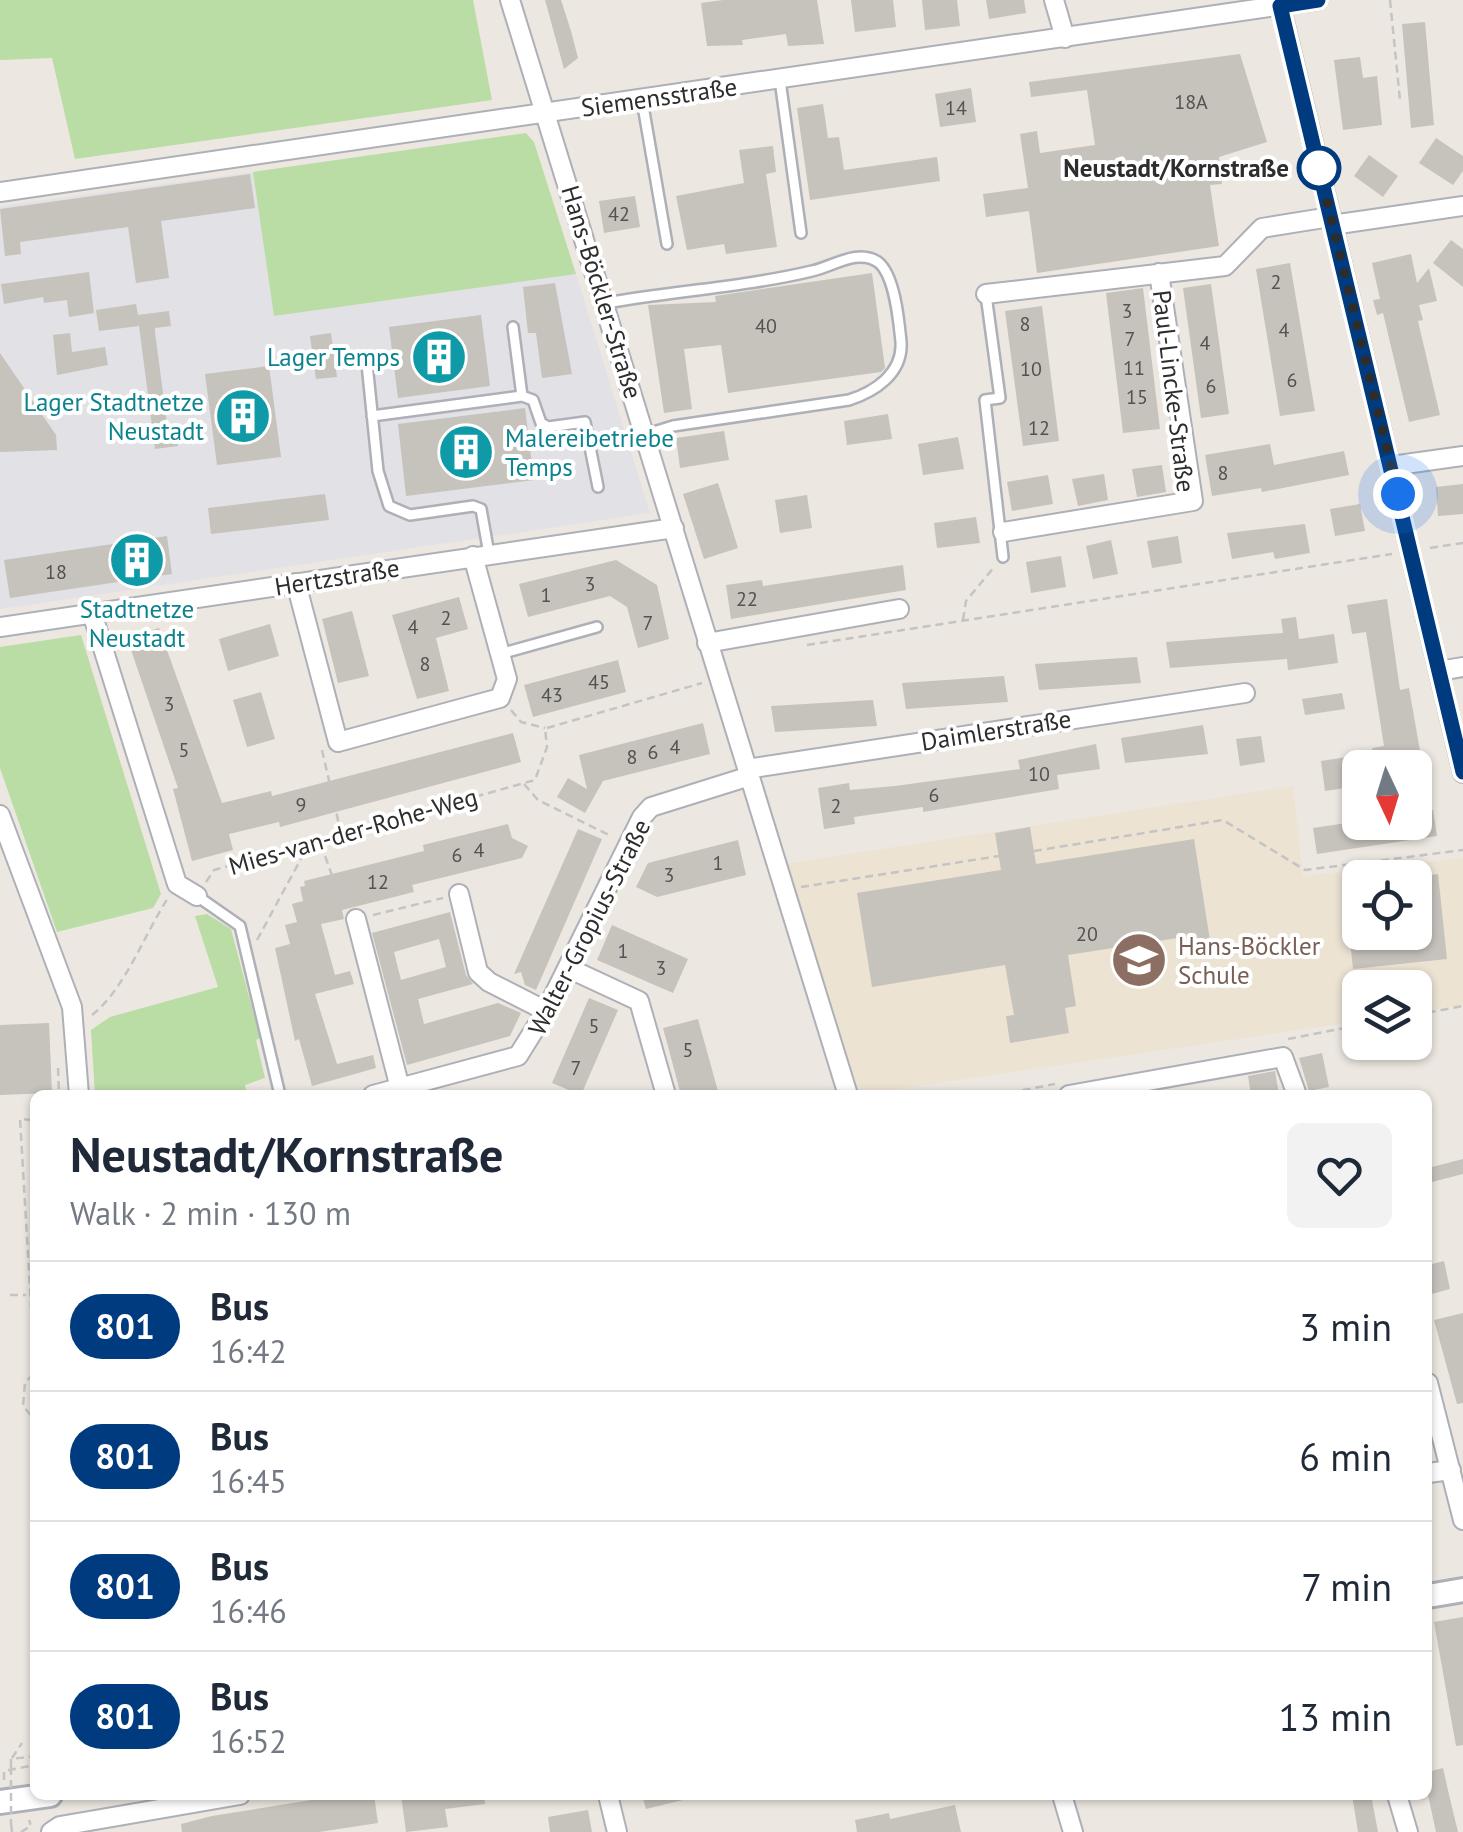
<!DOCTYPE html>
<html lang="en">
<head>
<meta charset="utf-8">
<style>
	body { margin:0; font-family:"PT Sans",sans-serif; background:#f2f2f3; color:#1f2937; height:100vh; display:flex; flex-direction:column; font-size:38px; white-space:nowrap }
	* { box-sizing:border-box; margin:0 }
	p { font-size:32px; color:#747a83 }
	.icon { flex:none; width:55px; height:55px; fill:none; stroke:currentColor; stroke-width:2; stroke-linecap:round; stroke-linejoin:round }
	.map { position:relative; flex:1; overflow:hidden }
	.details { position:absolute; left:30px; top:1090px; width:1402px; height:710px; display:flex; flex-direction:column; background:#fff; border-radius:15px; box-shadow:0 2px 8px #0004 }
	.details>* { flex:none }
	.badge { padding:0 20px; border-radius:32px; font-size:35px; line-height:65px }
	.needle { width:65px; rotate:176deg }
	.controls { position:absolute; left:1342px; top:750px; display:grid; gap:20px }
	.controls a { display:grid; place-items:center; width:90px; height:90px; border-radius:15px; background:#fff; box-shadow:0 2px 8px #0004; font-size:50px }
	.you { position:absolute; width:50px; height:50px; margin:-25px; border:8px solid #fff; border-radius:50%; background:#1a73e8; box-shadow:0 0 0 15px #1a73e833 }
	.map>.badge { position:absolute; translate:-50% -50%; box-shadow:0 0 0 5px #fff }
	.round { display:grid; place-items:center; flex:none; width:105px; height:105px; border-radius:15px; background:#f2f2f3 }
	.summary { display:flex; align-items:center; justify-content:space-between; height:170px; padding:0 40px }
	h1 { font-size:48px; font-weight:700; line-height:75px }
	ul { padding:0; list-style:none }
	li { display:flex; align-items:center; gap:30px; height:130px; padding:0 40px; border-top:2px solid #e0e1e3 }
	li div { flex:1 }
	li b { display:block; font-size:38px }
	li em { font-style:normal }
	li .badge { min-width:110px; font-weight:700; text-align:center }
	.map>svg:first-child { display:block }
</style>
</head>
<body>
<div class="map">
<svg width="1463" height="1832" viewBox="0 0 1463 1832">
	<rect width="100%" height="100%" fill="#ede7e1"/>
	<!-- industrial -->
	<path fill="#e2e1e6" d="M 253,172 L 274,316 L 576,274 L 650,513 L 0,609 L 0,206 Z"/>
	<!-- education -->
	<path fill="#ece3d3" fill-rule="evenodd" d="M 1293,786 L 1303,876 L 1463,858 L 1463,1005 L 1415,1013 L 1415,988 L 1360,988 L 1360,1021 L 857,1095 L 784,864 ZM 1360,878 L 1415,878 L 1415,932 L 1360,932 Z"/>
	<!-- green -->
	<path fill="#badca5" d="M 0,0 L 473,0 L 492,100 L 75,159 L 52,58 L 0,60 Z
		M 526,133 L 534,142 L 576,274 L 274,316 L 253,172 Z
		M 81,635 L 161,894 L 153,908 L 57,932 L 0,768 L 0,647 Z
		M 207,914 L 231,929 L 260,1038 L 256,1040 L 265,1078 L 245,1085 L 247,1095 L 95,1095 L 91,1030 L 110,1017 L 218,987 L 195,916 Z"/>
	<!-- building -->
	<path fill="#c6c2bc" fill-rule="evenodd" d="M 545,0 L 561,0 L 571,31 L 578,58 L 564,69 Z
		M 723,0 L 817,0 L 824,44 L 788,46 L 786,34 L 742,40 L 743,45 L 707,46 L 701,3 Z
		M 851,0 L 893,0 L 896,27 L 855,32 Z
		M 922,0 L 957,0 L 960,26 L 925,30 Z
		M 986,0 L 1024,0 L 1026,13 L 989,19 Z
		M 1425,22 L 1434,125 L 1411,128 L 1402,24 Z
		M 1240,54 L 1267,142 L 1219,157 L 1222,184 L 1210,185 L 1219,246 L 1037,273 L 1029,211 L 986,217 L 983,194 L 1028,188 L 1020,134 L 1037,131 L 1040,153 L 1095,145 L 1087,90 L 1031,97 L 1029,82 Z
		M 1360,57 L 1363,78 L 1377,76 L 1382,125 L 1343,130 L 1334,60 Z
		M 971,88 L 976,122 L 940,127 L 935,94 Z
		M 823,104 L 828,138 L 839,137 L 844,170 L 937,157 L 940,181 L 810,200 L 797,108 Z
		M 1436,138 L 1463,156 L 1463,171 L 1453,185 L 1419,163 Z
		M 773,146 L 776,172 L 766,174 L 777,247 L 726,254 L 724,244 L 687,250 L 676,196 L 744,183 L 739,150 Z
		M 1369,155 L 1398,176 L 1383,197 L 1354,176 Z
		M 250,174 L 255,208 L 161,221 L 169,278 L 136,283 L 128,227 L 20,242 L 21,254 L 5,256 L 0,209 Z
		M 635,196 L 640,227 L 604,233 L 599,201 Z
		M 1451,240 L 1463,249 L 1463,287 L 1433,263 Z
		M 1411,254 L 1417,283 L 1429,268 L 1437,301 L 1419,305 L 1423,320 L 1418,321 L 1440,415 L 1409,422 L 1383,313 L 1377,315 L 1373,300 L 1380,299 L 1372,263 Z
		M 1290,263 L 1315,411 L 1280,416 L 1256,269 Z
		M 89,272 L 94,313 L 69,317 L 67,300 L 44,303 L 43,297 L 4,304 L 1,284 Z
		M 872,273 L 885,368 L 881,372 L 728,393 L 721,345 L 684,349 L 692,409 L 664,413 L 648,305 L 716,302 L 715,296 Z
		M 555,283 L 572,374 L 542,378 L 536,333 L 528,333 L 523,287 Z
		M 1211,284 L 1229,414 L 1201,418 L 1183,288 Z
		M 1143,288 L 1160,429 L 1123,433 L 1106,293 Z
		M 136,304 L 138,315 L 169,311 L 171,326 L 155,328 L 155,332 L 167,424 L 175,423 L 178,446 L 155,449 L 139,326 L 99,331 L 96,310 Z
		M 1042,306 L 1059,441 L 1023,446 L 1005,311 Z
		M 481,315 L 490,386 L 398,398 L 389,327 Z
		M 70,333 L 72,352 L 105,347 L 108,365 L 57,375 L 53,335 Z
		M 331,333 L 337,377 L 316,379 L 310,336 Z
		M 0,353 L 56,435 L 57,450 L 0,452 Z
		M 269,366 L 281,457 L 217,465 L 205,374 Z
		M 525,408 L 534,480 L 406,496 L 398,424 Z
		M 888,414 L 892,439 L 847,445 L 844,421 Z
		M 724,431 L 729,460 L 680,468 L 676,438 Z
		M 958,437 L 964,469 L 923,475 L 918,444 Z
		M 1270,444 L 1274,465 L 1344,451 L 1349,475 L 1262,492 L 1261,488 L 1212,496 L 1205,455 Z
		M 1162,465 L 1166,492 L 1137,497 L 1132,469 Z
		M 1104,474 L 1108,500 L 1078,506 L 1072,479 Z
		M 1048,475 L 1053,504 L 1012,511 L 1007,482 Z
		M 718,483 L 738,548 L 704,559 L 683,494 Z
		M 1463,484 L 1463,514 L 1438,516 L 1436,487 Z
		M 325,494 L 329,520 L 211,534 L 208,508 Z
		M 807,495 L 812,528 L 780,533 L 775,500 Z
		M 1360,504 L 1365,531 L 1335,536 L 1330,509 Z
		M 976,517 L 980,543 L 937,548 L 934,523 Z
		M 1305,524 L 1310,553 L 1275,559 L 1273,552 L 1232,559 L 1227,533 Z
		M 167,536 L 172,574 L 10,598 L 4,560 Z
		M 1178,536 L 1182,563 L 1152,568 L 1147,541 Z
		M 1111,540 L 1118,574 L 1093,579 L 1086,546 Z
		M 1061,556 L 1066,587 L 1031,593 L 1026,562 Z
		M 616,560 L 657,585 L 669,639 L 638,648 L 627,607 L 610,596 L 528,617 L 519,584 Z
		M 903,565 L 906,590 L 731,619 L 726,585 L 762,580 L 763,586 Z
		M 459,597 L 468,629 L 436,638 L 449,691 L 417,699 L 392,615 Z
		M 1387,599 L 1400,690 L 1409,688 L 1423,768 L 1356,768 L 1359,786 L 1325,791 L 1321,761 L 1373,753 L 1372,748 L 1384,746 L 1366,632 L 1352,634 L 1347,605 Z
		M 352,611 L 369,676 L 338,683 L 322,619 Z
		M 1296,617 L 1299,639 L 1334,634 L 1338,663 L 1288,670 L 1287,659 L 1170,668 L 1166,642 L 1283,633 L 1281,619 Z
		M 270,624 L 279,656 L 228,671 L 219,639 Z
		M 159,628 L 222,803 L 271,791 L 272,796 L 513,733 L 521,762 L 280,827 L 279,822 L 229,834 L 233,850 L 192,861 L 173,789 L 178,788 L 127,638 Z
		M 1137,657 L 1141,683 L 1039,690 L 1035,664 Z
		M 618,660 L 626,692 L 533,717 L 524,685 Z
		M 1004,676 L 1008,702 L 906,709 L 902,683 Z
		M 261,692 L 275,739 L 247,747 L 233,700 Z
		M 1342,693 L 1345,709 L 1305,715 L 1302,699 Z
		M 873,700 L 877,726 L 775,732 L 771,706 Z
		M 703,723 L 710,754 L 603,781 L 585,813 L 557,797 L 568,778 L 587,789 L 579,755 Z
		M 1203,725 L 1208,754 L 1125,763 L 1121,738 Z
		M 1261,736 L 1265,762 L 1240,766 L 1236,739 Z
		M 1096,744 L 1100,769 L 1057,775 L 1059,789 L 923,812 L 923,807 L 854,817 L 855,824 L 824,829 L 818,788 L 849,783 L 850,790 L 895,786 L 1020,769 L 1018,760 Z
		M 1433,810 L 1437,836 L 1317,854 L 1313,828 L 1360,821 L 1415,822 L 1415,813 Z
		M 508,824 L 512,838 L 528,846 L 522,858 L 412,885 L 414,892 L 342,910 L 344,919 L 321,924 L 335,975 L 350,971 L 354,984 L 315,994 L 337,1064 L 373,1055 L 376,1068 L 312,1086 L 299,1039 L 295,1041 L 275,948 L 290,944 L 285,925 L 297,922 L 292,904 L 303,901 L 300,887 L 305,886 L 304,881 L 424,851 L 423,845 Z
		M 1030,827 L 1036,864 L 1194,839 L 1212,953 L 1188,957 L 1184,937 L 1068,955 L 1076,1006 L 1065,1008 L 1069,1033 L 1010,1043 L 1006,1016 L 1014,1015 L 1005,965 L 872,987 L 857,893 L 1001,870 L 995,833 Z
		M 578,829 L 602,839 L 536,990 L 525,985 L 521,972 L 514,974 Z
		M 738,840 L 746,875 L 657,897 L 636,887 L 648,863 Z
		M 1438,874 L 1447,959 L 1353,969 L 1344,884 L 1360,882 L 1360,932 L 1415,932 L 1415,877 Z
		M 450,912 L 466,975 L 473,984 L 418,999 L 424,1024 L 498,1003 L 521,1013 L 510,1036 L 407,1065 L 372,933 ZM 439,939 L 446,967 L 401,980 L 394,952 Z
		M 612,925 L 688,959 L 673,993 L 597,960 Z
		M 589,998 L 618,1010 L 581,1095 L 552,1083 Z
		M 698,1019 L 713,1073 L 719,1095 L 681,1095 L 663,1028 Z
		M 49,1023 L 52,1093 L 0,1095 L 0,1025 Z
		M 1322,1053 L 1329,1087 L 1309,1091 L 1299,1058 Z
		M 1275,1071 L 1279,1095 L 1251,1095 L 1248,1076 Z
		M 1463,1159 L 1463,1174 L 1428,1183 L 1428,1168 Z
		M 1444,1261 L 1450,1289 L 1428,1295 L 1428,1265 Z
		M 1463,1313 L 1463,1403 L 1457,1404 L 1434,1320 Z
		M 1463,1617 L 1463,1745 L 1456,1746 L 1434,1622 Z
		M 1443,1768 L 1450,1799 L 1458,1832 L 1436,1832 L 1428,1795 L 1428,1772 Z
		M 342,1795 L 374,1795 L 378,1823 L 319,1832 L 182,1832 L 181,1824 L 212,1816 Z
		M 401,1795 L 484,1795 L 485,1804 L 445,1809 L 448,1827 L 406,1832 Z
		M 642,1795 L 682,1795 L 683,1800 L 646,1809 Z
		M 1352,1795 L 1371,1795 L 1378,1832 L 1358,1832 Z
		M 955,1805 L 961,1832 L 857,1832 L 855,1820 L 889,1813 L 890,1819 Z
		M 588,1810 L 592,1832 L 550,1832 L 548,1817 Z"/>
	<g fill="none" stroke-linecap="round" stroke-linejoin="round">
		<!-- service casing -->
		<g stroke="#aeb0b7" stroke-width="14">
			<path id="service" d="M 780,80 L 801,233
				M 642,100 L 667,244
				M 986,295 L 1000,398 L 985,400 L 1003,557
				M 606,303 C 673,291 745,287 812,271 C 832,267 858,248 878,262 C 895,275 899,322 901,342 C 903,374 874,392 849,400 L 673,426 L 644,435
				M 513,327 L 522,396
				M 367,364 L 378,471 L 389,506 L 410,515 L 473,506 L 481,509 L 489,554
				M 372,416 L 522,396 L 533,400 L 541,423 L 548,427 L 585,422 L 598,487
				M 500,654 L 597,627
				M 197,896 L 240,926 L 280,1095"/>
		</g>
		<!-- minor casing -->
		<g stroke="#aeb0b7" stroke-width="22">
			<path id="minor" d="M 510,0 L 848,1095
				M 1054,0 L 1065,38
				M 1279,0 L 1463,773
				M 0,192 L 1318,0
				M 1332,225 L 1463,206
				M 986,294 L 1225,266 L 1262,228 L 1330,217
				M 1391,466 L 1463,456
				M 1003,532 L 1193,501 L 1159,273
				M 296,583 L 338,742 L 500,698 L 507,679 L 473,556
				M 92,613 L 177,884 L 197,896
				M 0,627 L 674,528
				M 707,643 L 899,609
				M 1439,671 L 1463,667
				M 747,769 L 1245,693
				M 0,815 L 72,1007 L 79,1095
				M 459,894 L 478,972 L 489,982 L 546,1011
				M 356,919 L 400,1088
				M 568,968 L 639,1001 L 666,1095
				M 373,1095 L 518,1056 L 546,1011 L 642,817 L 651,807 L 750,776
				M 1069,1095 L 1283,1057 L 1297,1095
				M 1428,1383 L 1463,1520
				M 1428,1473 L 1451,1470
				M 608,1795 L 617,1832
				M 1062,1795 L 1073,1832
				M 1397,1795 L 1408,1832
				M 51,1832 L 60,1826 L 240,1795"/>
		</g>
		<!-- tertiary casing -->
		<g stroke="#aeb0b7" stroke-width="28">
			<path id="tertiary" d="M 1428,1596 L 1463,1590
				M 0,1802 L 50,1795"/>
		</g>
		<!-- path -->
		<path stroke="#c4c4c4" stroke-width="2.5" stroke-dasharray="8 5" stroke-linecap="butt" d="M 1390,0 L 1400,100
			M 1430,548 L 1463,543
			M 963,620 L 966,601 L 995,566
			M 807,645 L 1392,554
			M 511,710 L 521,722 L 545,728
			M 547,728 L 702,683
			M 322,750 L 341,833
			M 524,784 L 538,800 L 611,836
			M 1034,851 L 1223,820 L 1305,870 L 1463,850
			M 206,882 L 214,870 L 535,780 L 547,747 L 545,728
			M 801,887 L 999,856
			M 373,915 L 443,898
			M 257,940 L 309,844 L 324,853 L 344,909
			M 92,1015 C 125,989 144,935 168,898
			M 1415,1015 L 1463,1006
			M 1288,1039 L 1360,1025
			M 58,1068 L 59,1095
			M 997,1095 L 1055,1084
			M 35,1117 L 35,1162
			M 32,1120 L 20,1119 L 35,1373
			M 10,1295 L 26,1295
			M 33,1374 L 25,1383 L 23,1406 L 34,1419
			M 12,1758 L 22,1743
			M 11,1767 L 11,1759 L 35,1756
			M 4,1780 L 4,1771 L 35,1765
			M 11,1824 L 12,1832
			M 21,1832 L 31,1826 L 29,1820"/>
		<!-- service -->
		<use href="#service" stroke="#fff" stroke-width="9"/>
		<!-- minor -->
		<use href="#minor" stroke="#fff" stroke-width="18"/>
		<!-- tertiary -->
		<use href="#tertiary" stroke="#fff" stroke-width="22"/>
		<!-- path-bridge -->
		<path stroke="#c4c4c4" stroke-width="2.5" stroke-dasharray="8 5" stroke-linecap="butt" d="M 11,1767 L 11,1824"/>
	</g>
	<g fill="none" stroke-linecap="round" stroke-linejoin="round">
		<!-- line casing -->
		<g stroke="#fff" stroke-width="22">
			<path id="line" d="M 1318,0 L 1280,6 L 1463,772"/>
		</g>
		<!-- line -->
		<use href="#line" stroke="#003b80" stroke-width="15"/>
		<!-- walk -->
		<path stroke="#2d2d2d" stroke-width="10" stroke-dasharray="0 18" d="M 1319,168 L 1398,494"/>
	</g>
	<!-- icons -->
	<defs>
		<g id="building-disc" transform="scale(2.875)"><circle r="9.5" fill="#0f9aa8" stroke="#fff"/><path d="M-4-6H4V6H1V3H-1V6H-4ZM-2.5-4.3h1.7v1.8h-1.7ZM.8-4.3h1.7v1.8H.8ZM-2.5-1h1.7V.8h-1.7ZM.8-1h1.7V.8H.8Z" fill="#fff"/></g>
		<g id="school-disc" transform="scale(2.875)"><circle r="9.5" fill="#8d6e63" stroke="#fff"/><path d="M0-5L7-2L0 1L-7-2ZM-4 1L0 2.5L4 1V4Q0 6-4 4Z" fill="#fff"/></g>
	</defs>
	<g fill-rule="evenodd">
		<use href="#building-disc" x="439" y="357"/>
		<use href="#building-disc" x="243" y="416"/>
		<use href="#building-disc" x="466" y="452"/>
		<use href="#building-disc" x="137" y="560"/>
		<use href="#school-disc" x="1139" y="960"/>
	</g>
	<!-- markers -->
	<circle fill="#fff" stroke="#003b80" stroke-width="5" cx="1319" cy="168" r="20"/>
	<g text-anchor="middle" stroke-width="8" stroke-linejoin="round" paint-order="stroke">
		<!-- number labels -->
		<g font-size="20" fill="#535251">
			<text x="1191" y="109">18A</text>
			<text x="956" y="115">14</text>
			<text x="619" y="221">42</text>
			<text x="1276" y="289">2</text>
			<text x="1127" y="318">3</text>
			<text x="1025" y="331">8</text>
			<text x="766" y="333">40</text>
			<text x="1284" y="337">4</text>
			<text x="1130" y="346">7</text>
			<text x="1205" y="350">4</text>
			<text x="1134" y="375">11</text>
			<text x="1031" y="376">10</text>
			<text x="1292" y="387">6</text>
			<text x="1211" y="393">6</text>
			<text x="1137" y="404">15</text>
			<text x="1039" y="435">12</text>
			<text x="1223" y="480">8</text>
			<text x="56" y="579">18</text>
			<text x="590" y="591">3</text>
			<text x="546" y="602">1</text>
			<text x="747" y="606">22</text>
			<text x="446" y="625">2</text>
			<text x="648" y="630">7</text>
			<text x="413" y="634">4</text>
			<text x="425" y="671">8</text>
			<text x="599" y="689">45</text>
			<text x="552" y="702">43</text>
			<text x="169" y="711">3</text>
			<text x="675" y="754">4</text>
			<text x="184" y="757">5</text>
			<text x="653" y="759">6</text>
			<text x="632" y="764">8</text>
			<text x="1039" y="781">10</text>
			<text x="934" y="802">6</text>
			<text x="301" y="812">9</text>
			<text x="836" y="813">2</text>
			<text x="479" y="857">4</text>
			<text x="457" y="862">6</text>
			<text x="718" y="870">1</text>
			<text x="669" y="882">3</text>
			<text x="378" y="889">12</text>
			<text x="1087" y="941">20</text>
			<text x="623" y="958">1</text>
			<text x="661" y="975">3</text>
			<text x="594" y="1033">5</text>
			<text x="688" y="1057">5</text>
			<text x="576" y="1075">7</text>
		</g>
		<!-- street labels -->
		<g font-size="25" fill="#2d2d2d" stroke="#fff">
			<text transform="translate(659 97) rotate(-8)" y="9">Siemensstraße</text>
			<text transform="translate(602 292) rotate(73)" y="9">Hans-Böckler-Straße</text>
			<text transform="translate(1174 391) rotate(83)" y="9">Paul-Lincke-Straße</text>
			<text transform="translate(337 577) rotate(-9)" y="9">Hertzstraße</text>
			<text transform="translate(996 730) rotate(-9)" y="9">Daimlerstraße</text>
			<text transform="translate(353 831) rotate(-16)" y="9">Mies-van-der-Rohe-Weg</text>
			<text transform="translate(589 927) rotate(-63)" y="9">Walter-Gropius-Straße</text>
		</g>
		<!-- stop labels -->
		<g font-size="25" font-weight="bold" fill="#2d2d2d" stroke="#fff" text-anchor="end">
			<text x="1289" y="177">Neustadt/Kornstraße</text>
		</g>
		<!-- culture labels -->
		<g font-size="25" fill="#0d838f" stroke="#fff" text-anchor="end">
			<text x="400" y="366">Lager Temps</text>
			<text x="204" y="411">Lager Stadtnetze<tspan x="204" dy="29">Neustadt</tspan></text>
			<text x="505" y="447" text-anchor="start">Malereibetriebe<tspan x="505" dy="29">Temps</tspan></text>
			<text x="137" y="618" text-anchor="middle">Stadtnetze<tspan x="137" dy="29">Neustadt</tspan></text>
		</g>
		<!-- education labels -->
		<g font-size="25" fill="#785e54" stroke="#fff" text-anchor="start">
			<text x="1178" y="955">Hans-Böckler<tspan x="1178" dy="29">Schule</tspan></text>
		</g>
	</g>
</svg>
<div class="controls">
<a><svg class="needle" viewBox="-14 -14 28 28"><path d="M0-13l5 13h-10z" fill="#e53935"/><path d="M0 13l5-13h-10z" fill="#747a83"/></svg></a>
<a><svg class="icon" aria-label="locate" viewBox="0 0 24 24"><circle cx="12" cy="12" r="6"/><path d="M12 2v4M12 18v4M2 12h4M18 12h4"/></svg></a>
<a><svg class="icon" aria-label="layers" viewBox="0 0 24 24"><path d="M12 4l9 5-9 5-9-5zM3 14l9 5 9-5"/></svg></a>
</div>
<div class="you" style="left:1398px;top:494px"></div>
<section class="details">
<div class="summary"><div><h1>Neustadt/Kornstraße</h1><p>Walk · 2 min · 130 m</p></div><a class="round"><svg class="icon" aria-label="heart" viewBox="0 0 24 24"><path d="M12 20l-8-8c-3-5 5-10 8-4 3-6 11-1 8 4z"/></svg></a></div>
<ul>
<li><span class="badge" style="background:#003b80;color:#fff">801</span><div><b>Bus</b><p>16:42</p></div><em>3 min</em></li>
<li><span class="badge" style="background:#003b80;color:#fff">801</span><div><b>Bus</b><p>16:45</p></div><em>6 min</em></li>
<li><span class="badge" style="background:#003b80;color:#fff">801</span><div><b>Bus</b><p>16:46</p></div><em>7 min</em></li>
<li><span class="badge" style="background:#003b80;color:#fff">801</span><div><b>Bus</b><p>16:52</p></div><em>13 min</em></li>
</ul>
</section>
</div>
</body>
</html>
